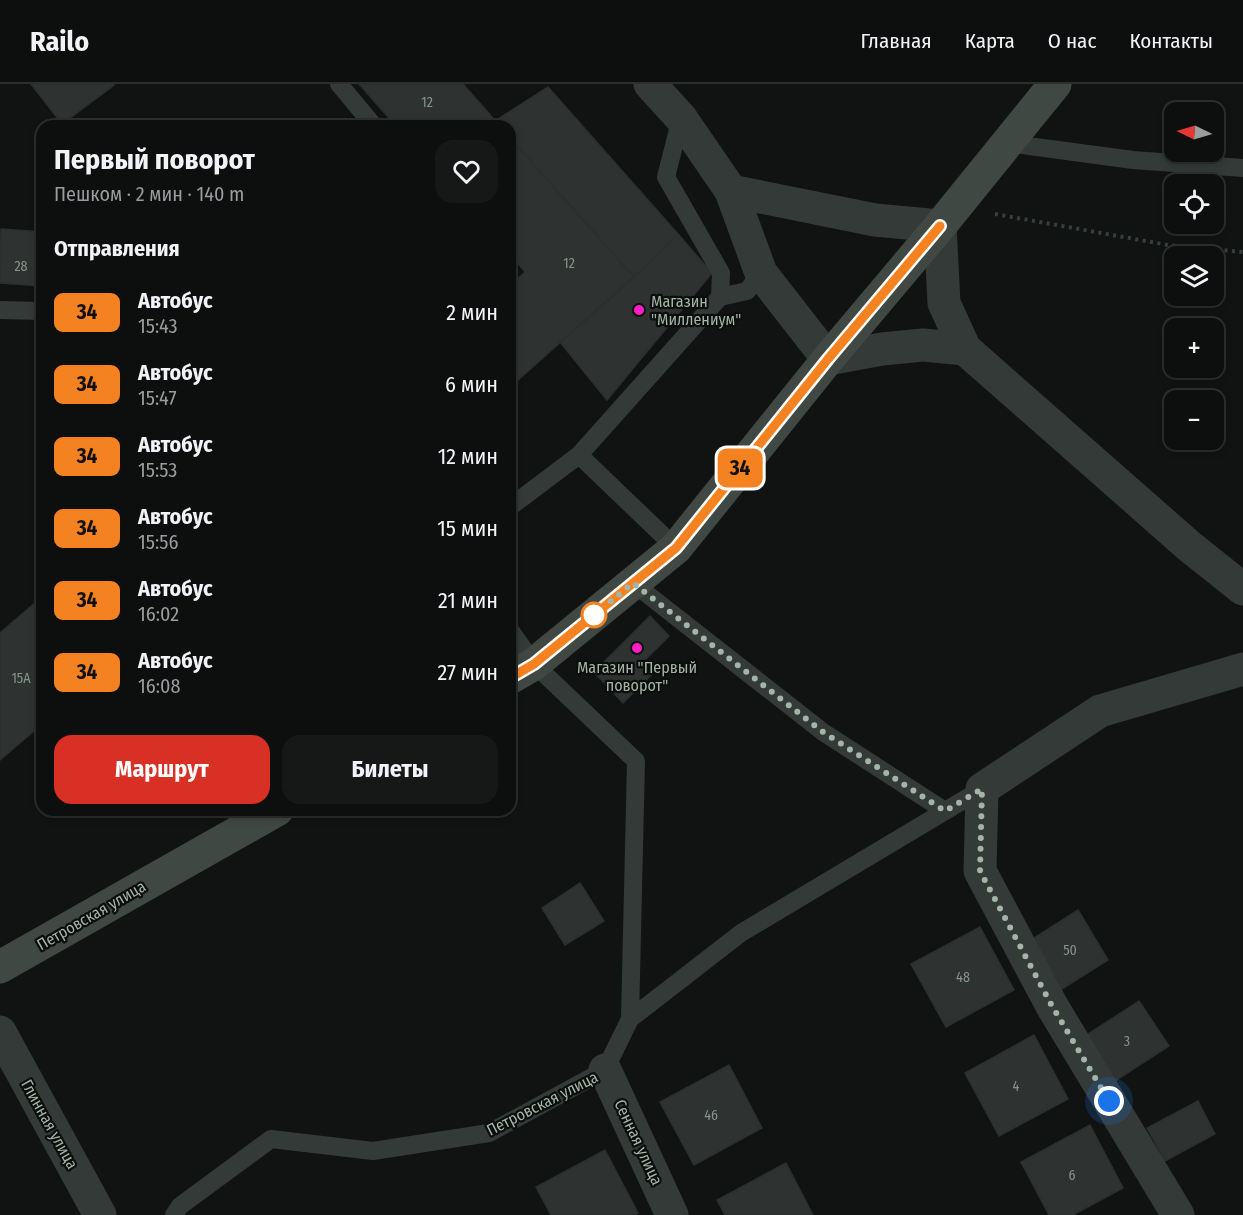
<!DOCTYPE html>
<html lang="ru">
<head>
<meta charset="utf-8">
<style>
	body { margin:0; font-family:"Fira Sans Condensed",sans-serif; background:#161717; color:#f1f3f6; height:100vh; display:flex; flex-direction:column; font-size:22px; white-space:nowrap }
	* { box-sizing:border-box; margin:0 }
	p { font-size:20px; color:#9a9c9e }
	.icon { flex:none; width:33px; height:33px; fill:none; stroke:currentColor; stroke-width:2; stroke-linecap:round; stroke-linejoin:round }
	.map { position:relative; flex:1; overflow:hidden }
	.sheet { position:absolute; left:36px; top:36px; width:480px; height:696px; display:flex; flex-direction:column; background:#0d0e0e; border-radius:18px; box-shadow:0 3px 9px #0003,0 0 0 2px #2d2e2e }
	.sheet>* { flex:none }
	.badge { padding:0 12px; border-radius:9px; font-size:21px; line-height:39px }
	.needle { width:39px; rotate:275deg }
	.tools { position:absolute; left:1164px; top:18px; display:grid; gap:12px }
	.tools a { display:grid; place-items:center; width:60px; height:60px; border-radius:12px; background:#0d0e0e; box-shadow:0 3px 9px #0003,0 0 0 2px #2d2e2e; font-size:30px }
	.you { position:absolute; width:30px; height:30px; margin:-15px; border:4px solid #fff; border-radius:50%; background:#1a73e8; box-shadow:0 0 0 9px #1a73e833 }
	.map>.badge { position:absolute; translate:-50% -50%; box-shadow:0 0 0 3px #fff }
	h2 { padding:0 18px; font-size:22px; line-height:54px }
	.round { display:grid; place-items:center; flex:none; width:63px; height:63px; border-radius:18px; background:#161717 }
	.summary { display:flex; align-items:center; justify-content:space-between; height:102px; padding:0 18px }
	h1 { font-size:28px; font-weight:700; line-height:45px }
	.action { display:flex; gap:12px; margin-top:auto; padding:12px 18px }
	.action a { flex:1; height:69px; border-radius:18px; background:#d93025; color:#fff; font-size:24px; font-weight:700; line-height:69px; text-align:center }
	.action a+a { background:#161717; color:#f1f3f6 }
	ul { padding:0; list-style:none }
	li { display:flex; align-items:center; gap:18px; height:72px; padding:0 18px }
	li div { flex:1 }
	li b { display:block; font-size:22px }
	li em { font-style:normal }
	li .badge { min-width:66px; font-weight:700; text-align:center }
	header { display:flex; align-items:center; gap:36px; box-sizing:border-box; height:84px; padding:0 30px; background:#0d0e0e; border-bottom:2px solid #2d2e2e }
	header strong { font-size:28px }
	nav { display:flex; gap:33px; margin-inline-start:auto; font-size:21px }
	.map>svg:first-child { display:block }
</style>
</head>
<body>
<header>
<strong>Railo</strong>
<nav><a>Главная</a><a>Карта</a><a>О нас</a><a>Контакты</a></nav>
</header>
<div class="map">
<svg width="1243" height="1131" viewBox="0 0 1243 1131">
	<rect width="100%" height="100%" fill="#111312"/>
	<!-- building -->
	<path fill="#2e3230" stroke="#2b2f2e" stroke-width="1.5" d="M 31,0 L 114,0 L 114,1 L 62,40 Z
		M 359,0 L 463,0 L 500,42 L 396,42 Z
		M 548,3 L 678,150 L 634,193 L 510,54 L 510,42 L 500,42 L 495,37 Z
		M 510,54 L 634,193 L 510,303 L 510,201 L 525,188 L 510,170 Z
		M 1,145 L 42,148 L 42,202 L 0,199 Z
		M 678,150 L 712,189 L 607,316 L 560,258 L 634,193 Z
		M 42,513 L 42,640 L 0,676 L 0,549 Z
		M 650,532 L 669,552 L 644,577 L 655,587 L 623,619 L 594,588 Z
		M 580,799 L 604,837 L 565,861 L 542,824 Z
		M 1078,826 L 1108,876 L 1062,905 L 1031,856 Z
		M 980,843 L 1014,906 L 946,943 L 911,880 Z
		M 1139,917 L 1169,962 L 1115,997 L 1085,952 Z
		M 1034,951 L 1068,1015 L 999,1052 L 965,989 Z
		M 729,981 L 762,1044 L 694,1081 L 660,1018 Z
		M 1198,1017 L 1215,1050 L 1165,1077 L 1147,1044 Z
		M 1090,1041 L 1123,1104 L 1073,1131 L 1049,1131 L 1021,1078 Z
		M 605,1066 L 638,1129 L 635,1131 L 551,1131 L 536,1103 Z
		M 786,1079 L 813,1131 L 725,1131 L 717,1116 Z"/>
	<g fill="none" stroke-linecap="round" stroke-linejoin="round">
		<!-- path -->
		<path stroke="#383f3a" stroke-width="4" stroke-dasharray="3 4.5" stroke-linecap="butt" d="M 995,130 L 1168,161 L 1243,168"/>
		<!-- service -->
		<path stroke="#343a37" stroke-width="18" d="M 339,0 L 374,42
			M 1007,59 L 1133,76 L 1243,84
			M 720,213 L 747,207 L 761,189
			M 0,226 L 42,227
			M 579,371 L 676,464
			M 510,423 L 579,371 L 720,213 L 721,189 L 666,93 L 681,34
			M 633,499 L 823,648 L 945,727
			M 510,546 L 534,580 L 636,677 L 630,935
			M 174,1131 L 180,1122 L 271,1055 L 373,1067 L 489,1049 L 605,986 L 630,935 L 741,849 L 982,705"/>
		<!-- minor -->
		<path stroke="#343a37" stroke-width="33" d="M 650,0 L 681,34 L 731,107 L 761,189 L 828,275
			M 731,107 L 875,136 L 940,142
			M 0,948 L 100,1131
			M 605,986 L 672,1131
			M 1178,1131 L 1052,922 L 980,787 L 982,705 L 1100,627 L 1243,585"/>
		<!-- tertiary -->
		<path stroke="#343a37" stroke-width="33" d="M 940,142 L 944,219 L 965,265 L 1189,462 L 1243,505
			M 828,275 L 882,265 L 923,261 L 965,265"/>
		<!-- secondary -->
		<path stroke="#404843" stroke-width="33" d="M 510,594 L 534,580 L 676,464 L 828,275 L 940,142 L 1055,0
			M 0,883 L 277,726"/>
	</g>
	<g fill="none" stroke-linecap="round" stroke-linejoin="round">
		<!-- line casing -->
		<g stroke="#fff" stroke-width="14">
			<path id="line" d="M 510,594 L 534,580 L 676,464 L 828,275 L 940,142"/>
		</g>
		<!-- line -->
		<use href="#line" stroke="#f58220" stroke-width="9"/>
		<!-- walk -->
		<path stroke="#a2b5a7" stroke-width="6" stroke-dasharray="0 10.8" d="M 594,531 L 633,499 L 823,648 L 945,727 L 982,705 L 980,787 L 1052,922 L 1109,1017"/>
	</g>
	<!-- markers -->
	<g fill="#fe1ec6" stroke="#0c0e0d" stroke-width="2">
		<circle cx="639" cy="226" r="6"/>
		<circle cx="637" cy="564" r="6"/>
	</g>
	<circle fill="#fff" stroke="#f58220" stroke-width="3" cx="594" cy="531" r="12"/>
	<g text-anchor="middle" stroke-width="4.5" stroke-linejoin="round" paint-order="stroke">
		<!-- number labels -->
		<g font-size="14" fill="#859489">
			<text x="427" y="23">12</text>
			<text x="569" y="184">12</text>
			<text x="21" y="187">28</text>
			<text x="21" y="599">15А</text>
			<text x="1070" y="871">50</text>
			<text x="963" y="898">48</text>
			<text x="1127" y="962">3</text>
			<text x="1016" y="1007">4</text>
			<text x="711" y="1036">46</text>
			<text x="1072" y="1096">6</text>
		</g>
		<!-- poi labels -->
		<g font-size="16" fill="#a2b5a7" stroke="#0c0e0d" text-anchor="start">
			<text x="651" y="223">Магазин<tspan x="651" dy="18">"Миллениум"</tspan></text>
			<text x="637" y="589" text-anchor="middle">Магазин "Первый<tspan x="637" dy="18">поворот"</tspan></text>
		</g>
		<!-- street labels -->
		<g font-size="16" fill="#a2b5a7" stroke="#0c0e0d">
			<text transform="translate(91 831) rotate(-30)" y="6">Петровская улица</text>
			<text transform="translate(542 1019) rotate(-27)" y="6">Петровская улица</text>
			<text transform="translate(50 1040) rotate(61)" y="6">Глинная улица</text>
			<text transform="translate(639 1058) rotate(65)" y="6">Сенная улица</text>
		</g>
	</g>
</svg>
<div class="tools">
<a><svg class="needle" viewBox="-14 -14 28 28"><path d="M0-13l5 13h-10z" fill="#e53935"/><path d="M0 13l5-13h-10z" fill="#9a9c9e"/></svg></a>
<a><svg class="icon" aria-label="locate" viewBox="0 0 24 24"><circle cx="12" cy="12" r="6"/><path d="M12 2v4M12 18v4M2 12h4M18 12h4"/></svg></a>
<a><svg class="icon" aria-label="layers" viewBox="0 0 24 24"><path d="M12 4l9 5-9 5-9-5zM3 14l9 5 9-5"/></svg></a>
<a>+</a>
<a>−</a>
</div>
<div class="you" style="left:1109px;top:1017px"></div>
<b class="badge" style="left:740px;top:384px;background:#f58220;color:#111">34</b>
<section class="sheet">
<div class="summary"><div><h1>Первый поворот</h1><p>Пешком · 2 мин · 140 m</p></div><a class="round"><svg class="icon" aria-label="heart" viewBox="0 0 24 24"><path d="M12 20l-8-8c-3-5 5-10 8-4 3-6 11-1 8 4z"/></svg></a></div>
<h2>Отправления</h2>
<ul>
<li><span class="badge" style="background:#f58220;color:#111">34</span><div><b>Автобус</b><p>15:43</p></div><em>2 мин</em></li>
<li><span class="badge" style="background:#f58220;color:#111">34</span><div><b>Автобус</b><p>15:47</p></div><em>6 мин</em></li>
<li><span class="badge" style="background:#f58220;color:#111">34</span><div><b>Автобус</b><p>15:53</p></div><em>12 мин</em></li>
<li><span class="badge" style="background:#f58220;color:#111">34</span><div><b>Автобус</b><p>15:56</p></div><em>15 мин</em></li>
<li><span class="badge" style="background:#f58220;color:#111">34</span><div><b>Автобус</b><p>16:02</p></div><em>21 мин</em></li>
<li><span class="badge" style="background:#f58220;color:#111">34</span><div><b>Автобус</b><p>16:08</p></div><em>27 мин</em></li>
</ul>
<div class="action"><a>Маршрут</a><a>Билеты</a></div>
</section>
</div>
</body>
</html>
